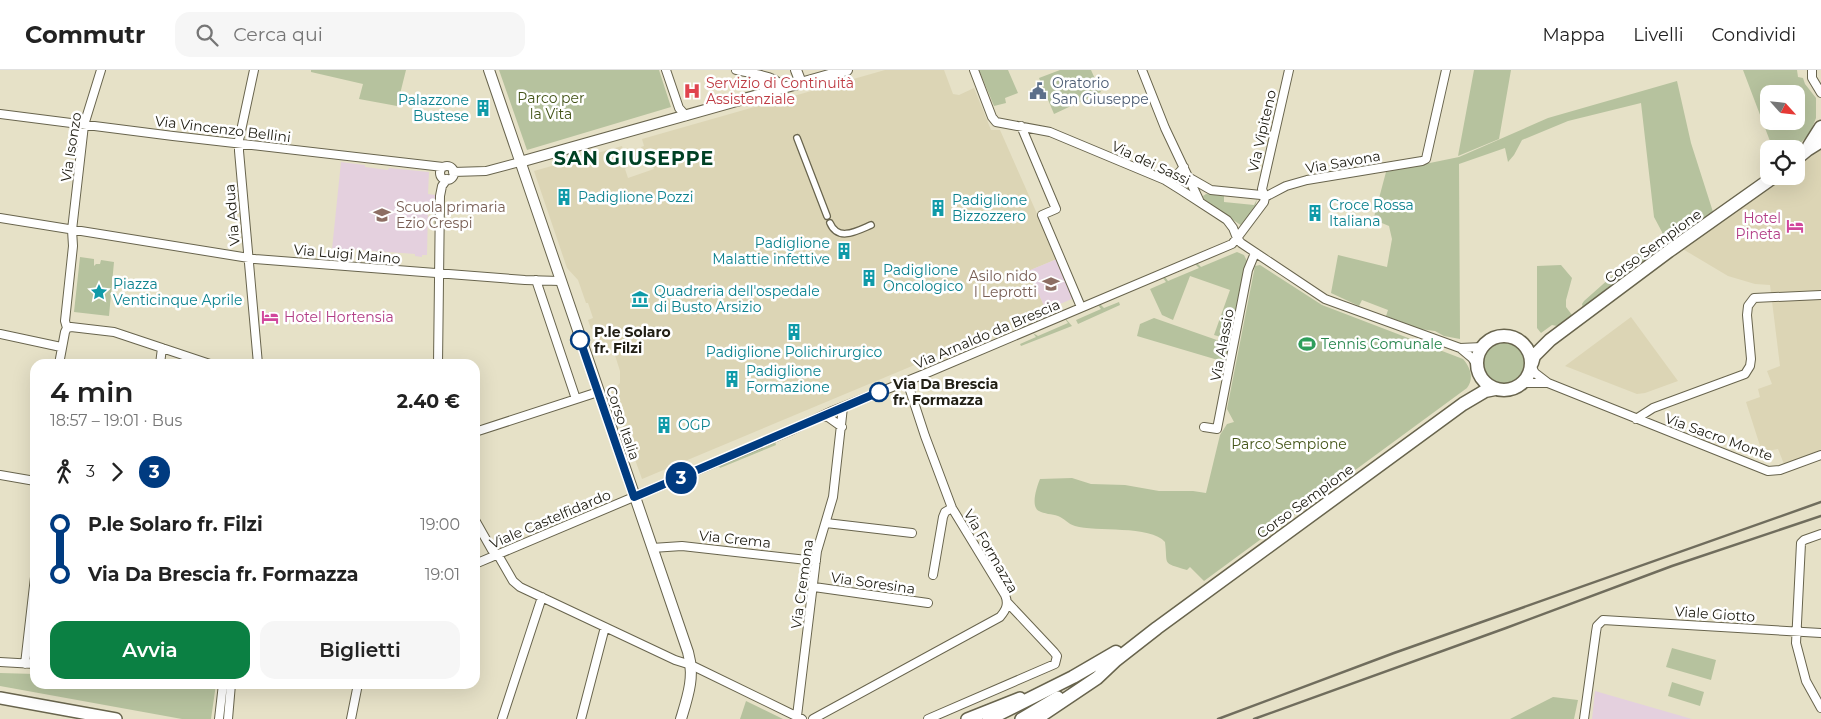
<!DOCTYPE html>
<html lang="it">
<head>
<meta charset="utf-8">
<style>
	body { margin:0; font-family:Montserrat,sans-serif; background:#f6f6f6; color:#222; height:100vh; display:flex; flex-direction:column; font-size:19px; white-space:nowrap }
	* { box-sizing:border-box; margin:0 }
	p { font-size:16px; color:#767676 }
	.icon { flex:none; width:28px; height:28px; fill:none; stroke:currentColor; stroke-width:2; stroke-linecap:round; stroke-linejoin:round }
	.map { position:relative; flex:1; overflow:hidden }
	.panel { position:absolute; left:30px; top:289px; width:450px; height:330px; display:flex; flex-direction:column; background:#fff; border-radius:15px; box-shadow:0 5px 20px #0002 }
	.panel>* { flex:none }
	.badge { padding:0 10px; border-radius:16px; font-size:18px; line-height:32px }
	.needle { width:32px; rotate:117deg }
	.fabs { position:absolute; left:1760px; top:15px; display:grid; gap:10px }
	.fabs a { display:grid; place-items:center; width:45px; height:45px; border-radius:10px; background:#fff; box-shadow:0 5px 20px #0002; font-size:25px }
	.map>.badge { position:absolute; translate:-50% -50%; box-shadow:0 0 0 2px #fff }
	.legs { display:flex; align-items:center; gap:8px; height:55px; padding:0 20px; font-size:16px }
	.legs p { margin-inline-start:auto }
	.overview { display:flex; align-items:center; justify-content:space-between; height:85px; padding:0 20px }
	h1 { font-size:28px; font-weight:600; line-height:38px }
	.cta { display:flex; gap:10px; margin-top:auto; padding:10px 20px }
	.cta a { flex:1; height:58px; border-radius:15px; background:#0b8043; color:#fff; font-size:20px; font-weight:600; line-height:58px; text-align:center }
	.cta a+a { background:#f6f6f6; color:#222 }
	ul { padding:0 20px; list-style:none }
	li { display:flex; align-items:center; gap:18px; height:50px; font-size:19px }
	li i { display:grid; place-items:center; width:8px; height:100%; margin:0 6px; background:currentColor }
	li i::after { content:''; width:12px; height:12px; margin:-6px; border:4px solid; border-radius:50%; background:#fff }
	li p { margin-inline-start:auto }
	li:first-child i { background:linear-gradient(#0000 50%,currentColor 0) }
	li:last-child i { background:linear-gradient(currentColor 50%,#0000 0) }
	header { display:flex; align-items:center; gap:30px; box-sizing:border-box; height:70px; padding:0 25px; background:#fff; border-bottom:1px solid #e0e0e0 }
	header strong { font-size:24px }
	nav { display:flex; gap:28px; margin-inline-start:auto; font-size:18px }
	.search { width:350px; height:45px; background:#f6f6f6; display:flex; align-items:center; gap:12px; box-sizing:border-box; padding:0 18px; border-radius:15px; color:#767676; font-size:19px }
	.map>svg:first-child { display:block }
</style>
</head>
<body>
<header>
<strong>Commutr</strong>
<div class="search"><svg class="icon" aria-label="search" viewBox="0 0 24 24"><circle cx="10" cy="10" r="6"/><path d="M15 15l6 6"/></svg>Cerca qui</div>
<nav><a>Mappa</a><a>Livelli</a><a>Condividi</a></nav>
</header>
<div class="map">
<svg width="1821" height="649" viewBox="0 0 1821 649">
	<rect width="100%" height="100%" fill="#e6e1c7"/>
	<!-- built -->
	<path fill="#dcd5b5" d="M 885,0 L 944,0 L 953,24 L 959,25 L 974,18 L 991,60 L 1000,60 L 1057,189 L 1028,201 L 1046,240 L 642,409 L 611,323 L 620,313 L 620,301 L 613,279 L 603,282 L 596,258 L 591,259 L 588,250 L 593,248 L 588,233 L 586,233 L 578,210 L 567,198 L 534,101 L 622,76 L 628,97 L 625,99 L 628,108 L 654,99 L 651,89 L 645,90 L 641,77 L 644,76 L 642,69 Z
		M 1821,77 L 1821,380 L 1784,394 L 1778,379 L 1762,382 L 1746,332 L 1760,327 L 1758,319 L 1772,314 L 1767,301 L 1780,296 L 1770,215 L 1755,214 L 1728,206 L 1681,178 L 1781,106 L 1796,106 L 1796,99 Z
		M 1631,247 L 1678,311 L 1645,323 L 1637,324 L 1565,296 Z"/>
	<!-- education -->
	<path fill="#e4d0de" d="M 341,92 L 365,95 L 365,97 L 388,100 L 389,98 L 429,102 L 428,124 L 435,125 L 434,139 L 428,140 L 427,185 L 422,185 L 422,187 L 415,186 L 415,184 L 349,179 L 347,190 L 331,189 Z
		M 1057,189 L 1074,228 L 1046,240 L 1028,201 Z
		M 1595,621 L 1692,649 L 1592,649 Z"/>
	<!-- green -->
	<path fill="#b6c29e" fill-rule="evenodd" d="M 311,0 L 406,0 L 397,36 L 359,29 L 363,14 L 311,2 Z
		M 499,0 L 659,0 L 671,37 L 527,80 Z
		M 979,0 L 1008,0 L 1018,23 L 1005,28 L 1006,33 L 994,36 Z
		M 1060,0 L 1091,0 L 1101,22 L 1054,44 L 1039,8 Z
		M 1474,0 L 1511,0 L 1499,69 L 1458,86 Z
		M 1743,0 L 1797,0 L 1798,7 L 1803,8 L 1805,14 L 1816,28 L 1816,48 L 1810,63 L 1795,79 L 1773,79 ZM 1769,24 L 1796,24 L 1796,51 L 1769,51 Z
		M 1677,11 L 1691,73 L 1713,142 L 1583,238 L 1582,234 L 1584,231 L 1637,184 L 1658,172 L 1662,167 L 1662,162 L 1654,147 L 1641,33 L 1568,51 L 1522,70 L 1514,85 L 1508,92 L 1505,78 L 1459,94 L 1460,269 L 1444,266 L 1435,261 L 1420,259 L 1386,246 L 1388,240 L 1362,230 L 1359,236 L 1331,223 L 1338,185 L 1387,197 L 1392,169 L 1389,156 L 1377,151 L 1374,147 L 1386,102 L 1459,87 L 1548,48 Z
		M 1206,124 L 1224,126 L 1224,132 L 1254,135 L 1257,129 L 1255,137 L 1242,156 L 1204,130 L 1203,126 Z
		M 1237,182 L 1244,185 L 1247,191 L 1231,270 L 1214,265 L 1230,220 L 1190,206 L 1173,250 L 1162,245 L 1150,219 L 1166,212 L 1163,208 L 1165,207 L 1168,211 L 1199,198 L 1195,194 L 1197,193 L 1201,197 Z
		M 80,187 L 94,189 L 94,196 L 96,194 L 100,194 L 101,190 L 114,192 L 109,246 L 74,242 Z
		M 1260,195 L 1322,235 L 1463,289 C 1471,298 1474,309 1467,318 L 1204,511 L 1190,497 L 1187,500 C 1161,492 1168,496 1165,472 C 1151,455 1095,462 1075,456 C 1068,454 1064,448 1058,446 C 1052,444 1044,444 1039,441 C 1030,437 1037,416 1040,409 L 1072,408 L 1091,414 L 1125,415 L 1159,421 L 1193,421 L 1206,423 L 1220,365 L 1227,354 L 1234,352 L 1227,339 L 1255,196 Z
		M 1561,195 L 1572,208 L 1566,230 L 1566,237 L 1572,245 L 1557,256 L 1552,255 L 1541,263 L 1537,258 L 1537,196 Z
		M 1119,232 L 1120,235 L 1078,254 L 1076,250 L 1101,239 L 1098,235 L 1100,234 L 1104,238 Z
		M 1154,248 L 1231,275 L 1228,293 L 1137,266 L 1140,254 Z
		M 1065,249 L 1066,249 L 1072,256 L 1021,276 L 1020,274 L 1036,267 L 1033,263 L 1038,266 L 1068,253 Z
		M1481 294a23 23 0 1 1 46 0a23 23 0 1 1-46 0Z
		M 775,372 L 776,375 L 720,398 L 719,396 Z
		M 1672,578 L 1716,590 L 1711,610 L 1666,597 Z
		M 0,603 L 35,604 L 35,614 L 216,614 L 211,649 L 182,649 L 0,616 Z
		M 1672,612 L 1704,622 L 1700,636 L 1668,626 Z
		M 1553,627 L 1578,630 L 1574,649 L 1510,649 Z
		M 746,631 L 783,649 L 740,649 Z"/>
	<g fill="none" stroke-linecap="round" stroke-linejoin="round">
		<!-- pedestrian casing -->
		<g stroke="#68644d" stroke-width="8">
			<path id="pedestrian" d="M 797,68 L 827,146
				M 830,153 C 838,172 857,161 871,155"/>
		</g>
		<!-- minor casing -->
		<g stroke="#68644d" stroke-width="10">
			<path id="minor" d="M 254,0 L 239,70 L 239,81 L 258,294
				M 666,0 L 679,38 L 686,46
				M 736,0 C 750,4 776,4 783,18
				M 974,0 L 992,47 L 996,52 L 1050,62 L 1165,110 L 1181,120 L 1227,150 L 1233,158 L 1237,168 L 1241,173 L 1325,229 L 1460,278 L 1472,288 L 1477,295
				M 1142,0 L 1165,58 L 1199,130
				M 1812,0 L 1812,8 L 1821,23
				M 754,5 L 761,11 L 765,23
				M 0,44 L 173,66 L 443,97
				M 1021,56 L 1056,139 L 1042,145 L 1081,237
				M440 103a7 7 0 1 1 14 0a7 7 0 1 1-14 0Z
				M 453,102 L 486,101 L 520,92
				M 1190,108 L 1211,120 L 1261,125 L 1265,127
				M 1165,110 L 1177,105 L 1184,97
				M 1265,127 L 1286,116 L 1307,110 L 1422,91 L 1426,89 L 1446,0
				M 1265,127 L 1262,119 L 1289,0
				M 0,148 L 255,189 L 525,210 L 560,211
				M 536,210 L 576,329
				M 67,258 L 65,251 L 73,176 L 72,160 L 84,55 L 101,0
				M 0,264 L 61,277
				M 1460,278 L 1483,277
				M 59,294 L 65,262 L 67,258 L 71,257 L 114,262 L 210,294
				M 160,294 L 162,278
				M 438,294 L 440,126 L 442,116 L 447,109
				M 1531,296 L 1535,303 L 1548,313 L 1768,401 L 1780,400 L 1821,385
				M 1523,313 L 1546,313
				M 822,346 L 828,347 L 842,357
				M 1636,349 L 1653,338 L 1745,304 L 1750,296 L 1751,289 L 1747,245 L 1748,236 L 1754,228 L 1821,225
				M 1204,357 L 1217,359 L 1248,200 L 1255,183
				M 475,362 L 598,322
				M 0,405 L 35,411
				M 475,450 L 492,480 L 498,485 L 513,511 L 520,517 L 675,590 L 691,595 L 802,649
				M 826,453 L 912,463
				M 1821,464 L 1804,470 L 1801,473 L 1796,573 L 1806,611 L 1821,638
				M 652,478 L 682,476 L 816,491
				M 475,494 L 790,361 L 830,342 L 922,305 L 1232,174 L 1237,168 L 1264,132 L 1265,127
				M 933,505 L 943,447 L 945,442 L 952,438
				M 814,517 L 928,533
				M 0,592 L 35,594
				M 25,594 L 35,507
				M 797,646 L 817,481 L 833,427 L 843,337
				M 219,649 L 223,614
				M 228,649 L 231,614
				M 351,649 L 358,614
				M 502,649 L 542,527
				M 581,649 L 605,557
				M 813,649 L 1000,547 C 1006,540 1009,534 1005,525 L 952,438 L 925,366 L 907,311
				M 928,649 L 1055,594 L 1057,586 L 1054,582 L 1007,532
				M 1584,649 L 1596,562 L 1597,556 L 1603,550 L 1821,563"/>
		</g>
		<!-- tertiary casing -->
		<g stroke="#68644d" stroke-width="12">
			<path id="tertiary" d="M 489,0 L 688,582 C 695,606 688,626 681,649
				M 796,0 L 801,13
				M 520,92 L 847,0"/>
		</g>
		<!-- secondary casing -->
		<g stroke="#68644d" stroke-width="14">
			<path id="secondary" d="M 0,628 L 116,649
				M 967,649 L 1020,628
				M 1021,649 L 1058,627"/>
		</g>
		<!-- primary casing -->
		<g stroke="#68644d" stroke-width="15">
			<path id="primary" d="M 1809,76 L 1821,57
				M 1796,89 L 1807,80 L 1821,71
				M1477 293a27 27 0 1 1 54 0a27 27 0 1 1-54 0Z
				M 1532,293 L 1534,286 L 1550,270 L 1669,181 L 1775,106
				M 989,649 L 1073,607 L 1116,582
				M 1036,649 L 1097,608 L 1116,590 L 1157,558 L 1463,334 L 1485,321 L 1495,319"/>
		</g>
		<!-- pedestrian -->
		<use href="#pedestrian" stroke="#fff" stroke-width="5.5"/>
		<!-- minor -->
		<use href="#minor" stroke="#fff" stroke-width="8"/>
		<!-- tertiary -->
		<use href="#tertiary" stroke="#fff" stroke-width="10"/>
		<!-- secondary -->
		<use href="#secondary" stroke="#fff" stroke-width="11"/>
		<!-- primary -->
		<use href="#primary" stroke="#fff" stroke-width="12"/>
		<!-- rail -->
		<path stroke="#706d5d" stroke-width="2.5" d="M 1218,649 L 1394,583 L 1821,432
			M 1254,649 L 1506,558 L 1672,496 L 1821,446"/>
	</g>
	<g fill="none" stroke-linecap="round" stroke-linejoin="round">
		<!-- line-1 casing -->
		<g stroke="#fff" stroke-width="11">
			<path id="line-1" d="M 580,270 L 634,427 L 879,322"/>
		</g>
		<!-- line-1 -->
		<use href="#line-1" stroke="#003b80" stroke-width="8"/>
	</g>
	<!-- icons -->
	<defs>
		<g id="hospital-bare" transform="scale(1.35)"><path d="M-5-5h3v3.5h4V-5h3V5h-3V1.5h-4V5h-3Z" fill="#e0444e" stroke="#fff" stroke-width="2.5" paint-order="stroke"/></g>
		<g id="civic-bare" transform="scale(1.35)"><path d="M-.6-6.5H3V-4.5H.6V-3L4-1V1h2V6H-6V1h2V-1L-.6-3ZM-1.2 2.5V6h2.4V2.5Z" fill="#5c6f8a" stroke="#fff" stroke-width="2.5" paint-order="stroke"/></g>
		<g id="building-bare" transform="scale(1.35)"><path d="M-4-6H4V6H1V3H-1V6H-4ZM-2.5-4.3h1.7v1.8h-1.7ZM.8-4.3h1.7v1.8H.8ZM-2.5-1h1.7V.8h-1.7ZM.8-1h1.7V.8H.8Z" fill="#0f9aa8" stroke="#fff" stroke-width="2.5" paint-order="stroke"/></g>
		<g id="school-bare" transform="scale(1.35)"><path d="M0-5L7-2L0 1L-7-2ZM-4 1L0 2.5L4 1V4Q0 6-4 4Z" fill="#8d6e63" stroke="#fff" stroke-width="2.5" paint-order="stroke"/></g>
		<g id="hotel-bare" transform="scale(1.35)"><path d="M-6-4.5h1.5V1H6V5H4.5V3h-9V5H-6ZM-4 0a1.8 1.8 0 1 1 3.6 0ZM.5 0V-2.5h3Q6-2.5 6 0Z" fill="#d1479c" stroke="#fff" stroke-width="2.5" paint-order="stroke"/></g>
		<g id="sight-bare" transform="scale(1.35)"><path d="M0-6L1.8-2.2L6-1.7L2.9 1.2L3.7 5.4L0 3.3L-3.7 5.4L-2.9 1.2L-6-1.7L-1.8-2.2Z" fill="#0f9aa8" stroke="#fff" stroke-width="2.5" paint-order="stroke"/></g>
		<g id="museum-bare" transform="scale(1.35)"><path d="M0-6L6-3V-2H-6V-3ZM-5-1h2V3h-2ZM-1-1h2V3h-2ZM3-1h2V3H3ZM-6 4H6V6H-6Z" fill="#0f9aa8" stroke="#fff" stroke-width="2.5" paint-order="stroke"/></g>
		<g id="stadium-bare" transform="scale(1.35)"><path d="M0-5a6.5 5 0 1 0 0 10a6.5 5 0 1 0 0-10ZM-3.5-1.8h7v3.6h-7Z" fill="#2e9e5b" stroke="#fff" stroke-width="2.5" paint-order="stroke"/></g>
	</defs>
	<g fill-rule="evenodd">
		<use href="#hospital-bare" x="692" y="21"/>
		<use href="#civic-bare" x="1038" y="21"/>
		<use href="#building-bare" x="483" y="38"/>
		<use href="#building-bare" x="564" y="127"/>
		<use href="#building-bare" x="938" y="138"/>
		<use href="#building-bare" x="1315" y="143"/>
		<use href="#school-bare" x="382" y="145"/>
		<use href="#hotel-bare" x="1795" y="156"/>
		<use href="#building-bare" x="844" y="181"/>
		<use href="#building-bare" x="869" y="208"/>
		<use href="#school-bare" x="1051" y="214"/>
		<use href="#sight-bare" x="99" y="222"/>
		<use href="#museum-bare" x="640" y="229"/>
		<use href="#hotel-bare" x="270" y="247"/>
		<use href="#building-bare" x="794" y="262"/>
		<use href="#stadium-bare" x="1307" y="274"/>
		<use href="#building-bare" x="732" y="309"/>
		<use href="#building-bare" x="664" y="355"/>
	</g>
	<!-- markers -->
	<g fill="#fff" stroke="#003b80" stroke-width="2.5">
		<circle cx="580" cy="270" r="9"/>
		<circle cx="879" cy="322" r="9"/>
	</g>
	<g text-anchor="middle" stroke-width="5" stroke-linejoin="round" paint-order="stroke">
		<!-- health labels -->
		<g font-size="14" fill="#be3a42" stroke="#fff" text-anchor="start">
			<text x="706" y="18">Servizio di Continuità<tspan x="706" dy="16">Assistenziale</tspan></text>
		</g>
		<!-- service labels -->
		<g font-size="14" fill="#4e5e75" stroke="#fff" text-anchor="start">
			<text x="1052" y="18">Oratorio<tspan x="1052" dy="16">San Giuseppe</tspan></text>
		</g>
		<!-- park labels -->
		<g font-size="14" fill="#445519" stroke="#fff">
			<text x="551" y="33">Parco per<tspan x="551" dy="16">la Vita</tspan></text>
			<text x="1289" y="379">Parco Sempione</text>
		</g>
		<!-- culture labels -->
		<g font-size="14" fill="#0d838f" stroke="#fff" text-anchor="start">
			<text x="469" y="35" text-anchor="end">Palazzone<tspan x="469" dy="16">Bustese</tspan></text>
			<text x="578" y="132">Padiglione Pozzi</text>
			<text x="952" y="135">Padiglione<tspan x="952" dy="16">Bizzozzero</tspan></text>
			<text x="1329" y="140">Croce Rossa<tspan x="1329" dy="16">Italiana</tspan></text>
			<text x="830" y="178" text-anchor="end">Padiglione<tspan x="830" dy="16">Malattie infettive</tspan></text>
			<text x="883" y="205">Padiglione<tspan x="883" dy="16">Oncologico</tspan></text>
			<text x="113" y="219">Piazza<tspan x="113" dy="16">Venticinque Aprile</tspan></text>
			<text x="654" y="226">Quadreria dell'ospedale<tspan x="654" dy="16">di Busto Arsizio</tspan></text>
			<text x="794" y="287" text-anchor="middle">Padiglione Polichirurgico</text>
			<text x="746" y="306">Padiglione<tspan x="746" dy="16">Formazione</tspan></text>
			<text x="678" y="360">OGP</text>
		</g>
		<!-- street labels -->
		<g font-size="14" fill="#222016" stroke="#fff">
			<text transform="translate(223 59) rotate(7)" y="5">Via Vincenzo Bellini</text>
			<text transform="translate(1262 61) rotate(-77)" y="5">Via Vipiteno</text>
			<text transform="translate(71 77) rotate(-81)" y="5">Via Isonzo</text>
			<text transform="translate(1343 92) rotate(-10)" y="5">Via Savona</text>
			<text transform="translate(1151 93) rotate(25)" y="5">Via dei Sassi</text>
			<text transform="translate(232 145) rotate(-95)" y="5">Via Adua</text>
			<text transform="translate(1653 176) rotate(-36)" y="5">Corso Sempione</text>
			<text transform="translate(347 184) rotate(5)" y="5">Via Luigi Maino</text>
			<text transform="translate(987 264) rotate(-23)" y="5">Via Arnaldo da Brescia</text>
			<text transform="translate(1222 275) rotate(-79)" y="5">Via Alassio</text>
			<text transform="translate(623 353) rotate(71)" y="5">Corso Italia</text>
			<text transform="translate(1719 367) rotate(20)" y="5">Via Sacro Monte</text>
			<text transform="translate(1305 431) rotate(-36)" y="5">Corso Sempione</text>
			<text transform="translate(550 449) rotate(-23)" y="5">Viale Castelfidardo</text>
			<text transform="translate(735 469) rotate(6)" y="5">Via Crema</text>
			<text transform="translate(991 481) rotate(60)" y="5">Via Formazza</text>
			<text transform="translate(873 513) rotate(8)" y="5">Via Soresina</text>
			<text transform="translate(802 514) rotate(-82)" y="5">Via Cremona</text>
			<text transform="translate(1715 544) rotate(4)" y="5">Viale Giotto</text>
		</g>
		<!-- education labels -->
		<g font-size="14" fill="#785e54" stroke="#fff" text-anchor="start">
			<text x="396" y="142">Scuola primaria<tspan x="396" dy="16">Ezio Crespi</tspan></text>
			<text x="1037" y="211" text-anchor="end">Asilo nido<tspan x="1037" dy="16">I Leprotti</tspan></text>
		</g>
		<!-- hotel labels -->
		<g font-size="14" fill="#b23c85" stroke="#fff" text-anchor="end">
			<text x="1781" y="153">Hotel<tspan x="1781" dy="16">Pineta</tspan></text>
			<text x="284" y="252" text-anchor="start">Hotel Hortensia</text>
		</g>
		<!-- stop labels -->
		<g font-size="14" font-weight="bold" fill="#222016" stroke="#fff" text-anchor="start">
			<text x="594" y="267">P.le Solaro<tspan x="594" dy="16">fr. Filzi</tspan></text>
			<text x="893" y="319">Via Da Brescia<tspan x="893" dy="16">fr. Formazza</tspan></text>
		</g>
		<!-- leisure labels -->
		<g font-size="14" fill="#27864d" stroke="#fff" text-anchor="start">
			<text x="1321" y="279">Tennis Comunale</text>
		</g>
		<!-- district labels -->
		<g font-size="19" font-weight="bold" letter-spacing="1" fill="#004124" stroke="#fff">
			<text x="634" y="95">SAN GIUSEPPE</text>
		</g>
	</g>
</svg>
<div class="fabs">
<a><svg class="needle" viewBox="-14 -14 28 28"><path d="M0-13l5 13h-10z" fill="#e53935"/><path d="M0 13l5-13h-10z" fill="#767676"/></svg></a>
<a><svg class="icon" aria-label="locate" viewBox="0 0 24 24"><circle cx="12" cy="12" r="6"/><path d="M12 2v4M12 18v4M2 12h4M18 12h4"/></svg></a>
</div>
<b class="badge" style="left:681px;top:408px;background:#003b80;color:#fff">3</b>
<section class="panel">
<div class="overview"><div><h1>4 min</h1><p>18:57 – 19:01 · Bus</p></div><b>2.40 €</b></div>
<div class="legs"><svg class="icon" aria-label="walk" viewBox="0 0 24 24"><circle cx="13" cy="4" r="2"/><path d="M13 8l-2 6 4 7M11 14l-3 7M7 12l3-4h3l4 4"/></svg>3<svg class="icon" aria-label="forward" viewBox="0 0 24 24"><path d="M9 5l7 7-7 7"/></svg><b class="badge" style="background:#003b80;color:#fff">3</b></div>
<ul>
<li><i style="color:#003b80"></i><b>P.le Solaro fr. Filzi</b><p>19:00</p></li>
<li><i style="color:#003b80"></i><b>Via Da Brescia fr. Formazza</b><p>19:01</p></li>
</ul>
<div class="cta"><a>Avvia</a><a>Biglietti</a></div>
</section>
</div>
</body>
</html>
